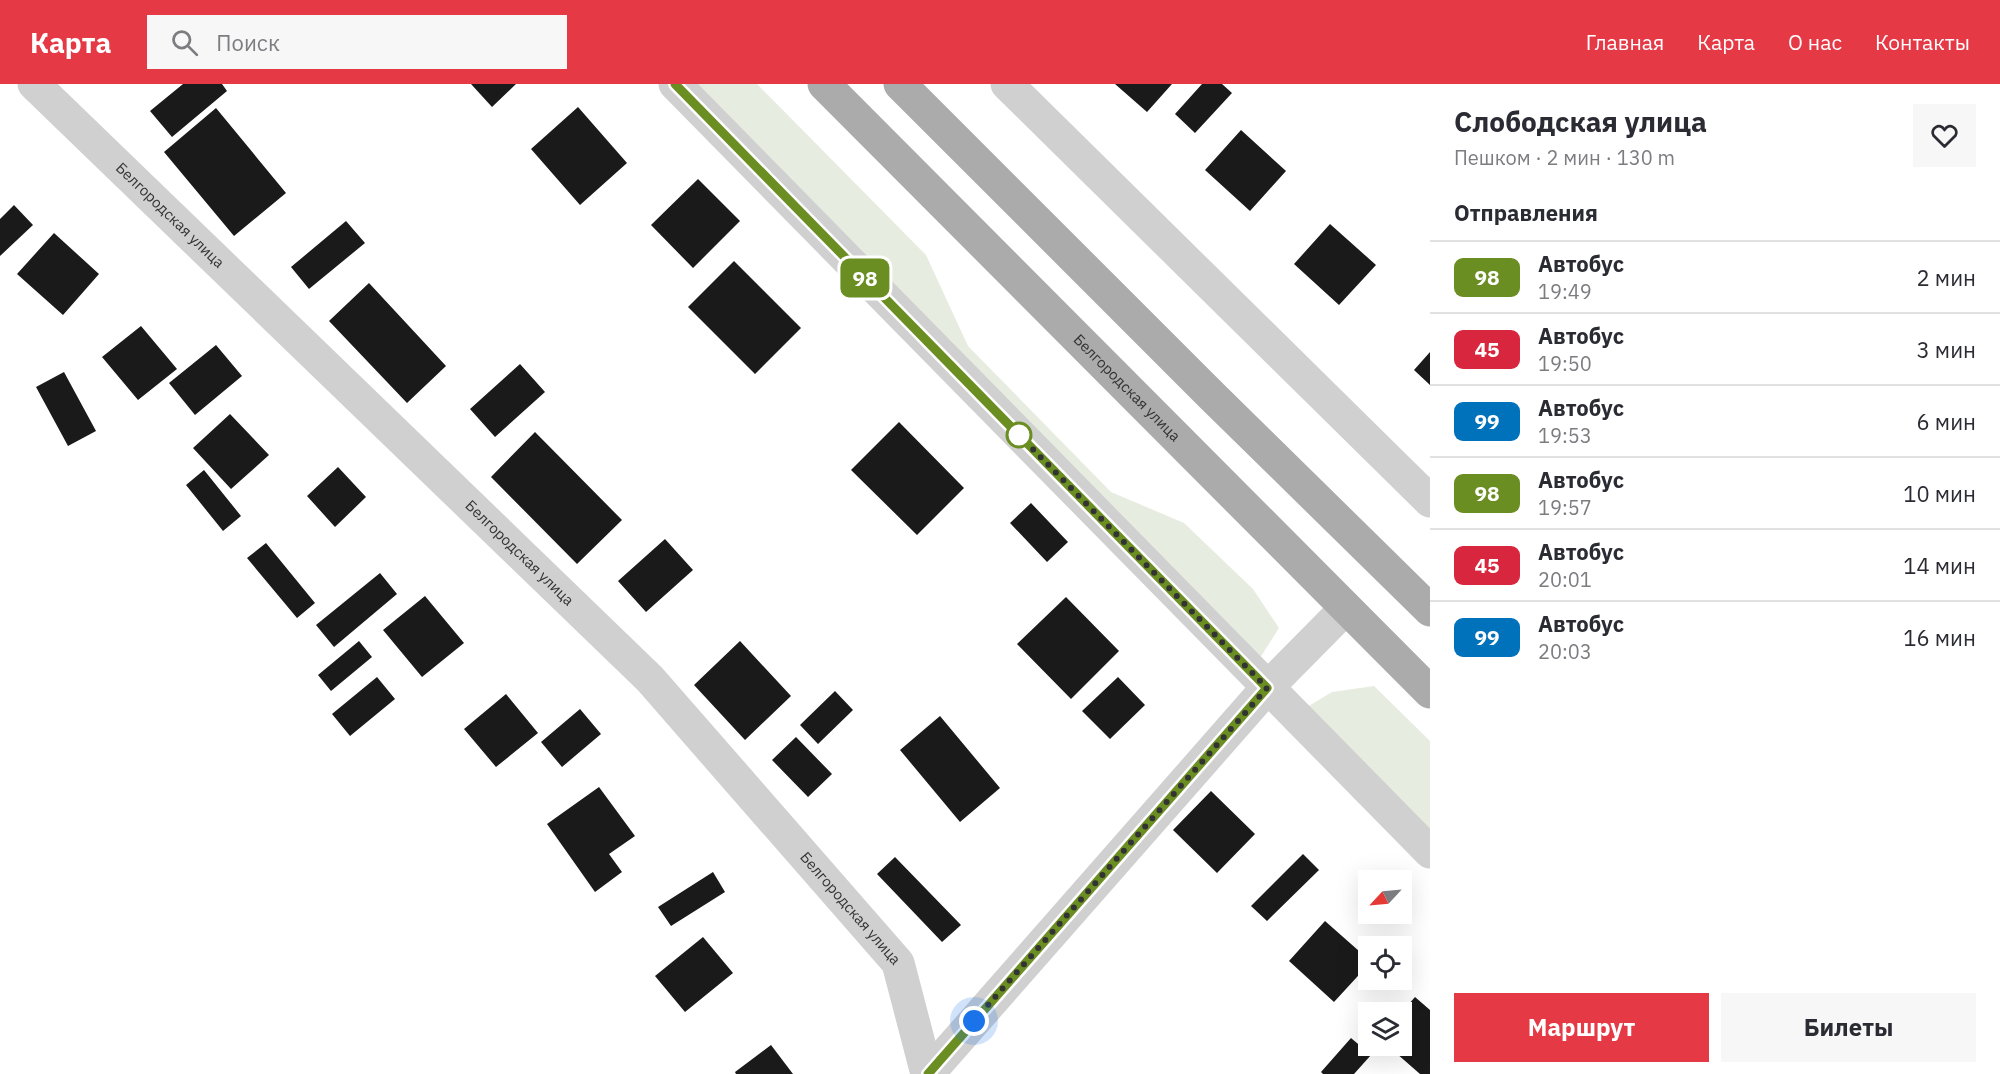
<!DOCTYPE html>
<html lang="ru">
<head>
<meta charset="utf-8">
<style>
	body { margin:0; font-family:"IBM Plex Sans",sans-serif; background:#f7f7f7; color:#2b2b33; height:100vh; display:flex; flex-direction:column; font-size:22px; white-space:nowrap }
	* { box-sizing:border-box; margin:0 }
	p { font-size:20px; color:#7c7c81 }
	.icon { flex:none; width:33px; height:33px; fill:none; stroke:currentColor; stroke-width:2; stroke-linecap:round; stroke-linejoin:round }
	.map { position:relative; flex:1; overflow:hidden }
	.panel { display:flex; flex-direction:column; background:#fff; width:570px }
	.panel>* { flex:none }
	.badge { padding:0 12px; border-radius:9px; font-size:21px; line-height:39px }
	.needle { width:39px; rotate:244deg }
	.fabs { position:absolute; left:1358px; top:786px; display:grid; gap:12px }
	.fabs a { display:grid; place-items:center; width:54px; height:54px; border-radius:0px; background:#fff; box-shadow:0 6px 24px #0002; font-size:30px }
	.you { position:absolute; width:30px; height:30px; margin:-15px; border:4px solid #fff; border-radius:50%; background:#1a73e8; box-shadow:0 0 0 9px #1a73e833 }
	.map>.badge { position:absolute; translate:-50% -50%; box-shadow:0 0 0 3px #fff }
	h2 { padding:0 24px; font-size:22px; line-height:54px }
	.round { display:grid; place-items:center; flex:none; width:63px; height:63px; border-radius:0px; background:#f7f7f7 }
	.overview { display:flex; align-items:center; justify-content:space-between; height:102px; padding:0 24px }
	h1 { font-size:28px; font-weight:700; line-height:45px }
	.button { display:flex; gap:12px; margin-top:auto; padding:12px 24px }
	.button a { flex:1; height:69px; border-radius:0px; background:#e63946; color:#fff; font-size:24px; font-weight:700; line-height:69px; text-align:center }
	.button a+a { background:#f7f7f7; color:#2b2b33 }
	ul { padding:0; list-style:none }
	li { display:flex; align-items:center; gap:18px; height:72px; padding:0 24px; border-top:2px solid #e1e1e2 }
	li div { flex:1 }
	li b { display:block; font-size:22px }
	li em { font-style:normal }
	li .badge { min-width:66px; font-weight:700; text-align:center }
	header { display:flex; align-items:center; gap:36px; box-sizing:border-box; height:84px; padding:0 30px; background:#e63946; color:#fff }
	header strong { font-size:28px }
	nav { display:flex; gap:33px; margin-inline-start:auto; font-size:21px }
	.search { width:420px; height:54px; background:#f7f7f7; display:flex; align-items:center; gap:15px; box-sizing:border-box; padding:0 21px; border-radius:0px; color:#7c7c81; font-size:22px }
	main { display:flex; flex:1; min-height:0 }
	.map>svg:first-child { display:block }
</style>
</head>
<body>
<header>
<strong>Карта</strong>
<div class="search"><svg class="icon" aria-label="search" viewBox="0 0 24 24"><circle cx="10" cy="10" r="6"/><path d="M15 15l6 6"/></svg>Поиск</div>
<nav><a>Главная</a><a>Карта</a><a>О нас</a><a>Контакты</a></nav>
</header>
<main>
<div class="map">
<svg width="1430" height="990" viewBox="0 0 1430 990">
	<rect width="100%" height="100%" fill="#fff"/>
	<!-- green -->
	<path fill="#e6ecdf" d="M 679,0 L 757,0 L 926,171 L 968,262 L 1111,408 L 1184,439 L 1253,505 L 1279,544 L 1253,585 Z
		M 1374,602 L 1430,657 L 1430,752 L 1302,626 L 1332,608 Z"/>
	<!-- building -->
	<path fill="#1a1a1a" d="M 183,0 L 222,0 L 227,7 L 172,53 L 150,27 Z
		M 471,0 L 516,0 L 492,23 Z
		M 1115,0 L 1172,0 L 1147,28 Z
		M 1202,0 L 1222,0 L 1232,9 L 1195,49 L 1175,30 Z
		M 578,23 L 627,79 L 580,121 L 531,65 Z
		M 216,24 L 286,109 L 234,152 L 164,68 Z
		M 1241,46 L 1286,87 L 1250,127 L 1205,86 Z
		M 698,95 L 740,137 L 693,184 L 651,141 Z
		M 14,121 L 33,141 L 0,172 L 0,135 Z
		M 346,137 L 365,159 L 309,205 L 291,183 Z
		M 1330,140 L 1376,181 L 1339,221 L 1294,180 Z
		M 54,149 L 99,190 L 63,231 L 17,190 Z
		M 734,177 L 801,244 L 755,290 L 688,223 Z
		M 369,199 L 446,282 L 407,319 L 329,237 Z
		M 141,242 L 177,285 L 138,316 L 102,273 Z
		M 216,261 L 242,292 L 195,331 L 169,299 Z
		M 1430,268 L 1430,301 L 1414,286 Z
		M 520,280 L 545,308 L 495,353 L 470,325 Z
		M 64,288 L 96,347 L 68,362 L 36,303 Z
		M 230,330 L 269,371 L 231,405 L 193,364 Z
		M 899,338 L 964,404 L 917,451 L 851,386 Z
		M 535,348 L 622,436 L 577,480 L 491,393 Z
		M 338,383 L 366,413 L 335,443 L 307,412 Z
		M 204,386 L 241,432 L 223,447 L 186,401 Z
		M 1031,419 L 1068,458 L 1047,478 L 1010,439 Z
		M 665,455 L 693,486 L 646,528 L 618,497 Z
		M 266,459 L 315,519 L 297,534 L 247,474 Z
		M 380,489 L 397,510 L 334,563 L 316,541 Z
		M 425,512 L 464,559 L 422,593 L 383,546 Z
		M 1066,513 L 1119,567 L 1071,615 L 1017,560 Z
		M 359,557 L 372,573 L 331,607 L 318,591 Z
		M 740,557 L 791,612 L 745,656 L 694,601 Z
		M 377,593 L 395,615 L 350,652 L 332,630 Z
		M 1118,593 L 1145,621 L 1110,655 L 1082,627 Z
		M 835,607 L 853,626 L 818,660 L 800,641 Z
		M 506,610 L 538,649 L 496,683 L 464,645 Z
		M 580,625 L 601,650 L 562,683 L 541,658 Z
		M 940,632 L 1000,704 L 960,738 L 900,666 Z
		M 796,653 L 832,690 L 808,713 L 772,676 Z
		M 599,703 L 635,752 L 609,770 L 622,788 L 595,808 L 547,740 Z
		M 1211,707 L 1255,750 L 1217,789 L 1173,746 Z
		M 1303,770 L 1319,786 L 1267,837 L 1251,822 Z
		M 895,773 L 961,841 L 942,858 L 877,790 Z
		M 713,788 L 725,808 L 671,842 L 658,823 Z
		M 1325,837 L 1368,875 L 1368,881 L 1334,918 L 1289,877 Z
		M 703,853 L 733,889 L 685,928 L 655,892 Z
		M 1415,913 L 1430,926 L 1430,990 L 1420,990 L 1388,962 L 1401,962 L 1401,929 Z
		M 1351,954 L 1371,971 L 1354,990 L 1323,990 L 1321,988 Z
		M 771,961 L 793,990 L 736,990 L 735,988 Z"/>
	<g fill="none" stroke-linecap="round" stroke-linejoin="round">
		<!-- minor -->
		<g stroke="#d0d0d0" stroke-width="33">
			<path id="s1" d="M 34,0 L 650,595 L 898,879 L 927,990"/>
			<path d="M 675,0 L 1430,768"/>
			<path d="M 1007,0 L 1430,417"/>
			<path d="M 928,990 L 1267,604 L 1346,524"/>
		</g>
		<!-- major -->
		<g stroke="#ababab" stroke-width="33">
			<path id="s2" d="M 824,0 L 1430,608"/>
			<path d="M 900,0 L 1212,312 L 1430,526"/>
		</g>
	</g>
	<g fill="none" stroke-linecap="round" stroke-linejoin="round">
		<!-- line casing -->
		<g stroke="#fff" stroke-width="14">
			<path id="line" d="M 675,0 L 1267,604 L 928,990"/>
		</g>
		<!-- line -->
		<use href="#line" stroke="#6b8e23" stroke-width="9"/>
		<!-- walk -->
		<path stroke="#333" stroke-width="6" stroke-dasharray="0 10.8" d="M 974,937 L 1267,604 L 1019,351"/>
	</g>
	<!-- markers -->
	<circle fill="#fff" stroke="#6b8e23" stroke-width="3" cx="1019" cy="351" r="12"/>
	<g text-anchor="middle" stroke-width="6" stroke-linejoin="round" paint-order="stroke">
		<!-- street labels -->
		<g font-size="15" fill="#333" stroke="#fff">
			<text dy="5" stroke="none"><textPath href="#s1" startOffset="189">Белгородская улица</textPath></text>
			<text dy="5" stroke="none"><textPath href="#s2" startOffset="429">Белгородская улица</textPath></text>
			<text dy="5" stroke="none"><textPath href="#s1" startOffset="675">Белгородская улица</textPath></text>
			<text dy="5" stroke="none"><textPath href="#s1" startOffset="1161">Белгородская улица</textPath></text>
		</g>
	</g>
</svg>
<div class="fabs">
<a><svg class="needle" viewBox="-14 -14 28 28"><path d="M0-13l5 13h-10z" fill="#e53935"/><path d="M0 13l5-13h-10z" fill="#7c7c81"/></svg></a>
<a><svg class="icon" aria-label="locate" viewBox="0 0 24 24"><circle cx="12" cy="12" r="6"/><path d="M12 2v4M12 18v4M2 12h4M18 12h4"/></svg></a>
<a><svg class="icon" aria-label="layers" viewBox="0 0 24 24"><path d="M12 4l9 5-9 5-9-5zM3 14l9 5 9-5"/></svg></a>
</div>
<div class="you" style="left:974px;top:937px"></div>
<b class="badge" style="left:865px;top:194px;background:#6b8e23;color:#fff">98</b>
</div>
<section class="panel">
<div class="overview"><div><h1>Слободская улица</h1><p>Пешком · 2 мин · 130 m</p></div><a class="round"><svg class="icon" aria-label="heart" viewBox="0 0 24 24"><path d="M12 20l-8-8c-3-5 5-10 8-4 3-6 11-1 8 4z"/></svg></a></div>
<h2>Отправления</h2>
<ul>
<li><span class="badge" style="background:#6b8e23;color:#fff">98</span><div><b>Автобус</b><p>19:49</p></div><em>2 мин</em></li>
<li><span class="badge" style="background:#d7263d;color:#fff">45</span><div><b>Автобус</b><p>19:50</p></div><em>3 мин</em></li>
<li><span class="badge" style="background:#0072bc;color:#fff">99</span><div><b>Автобус</b><p>19:53</p></div><em>6 мин</em></li>
<li><span class="badge" style="background:#6b8e23;color:#fff">98</span><div><b>Автобус</b><p>19:57</p></div><em>10 мин</em></li>
<li><span class="badge" style="background:#d7263d;color:#fff">45</span><div><b>Автобус</b><p>20:01</p></div><em>14 мин</em></li>
<li><span class="badge" style="background:#0072bc;color:#fff">99</span><div><b>Автобус</b><p>20:03</p></div><em>16 мин</em></li>
</ul>
<div class="button"><a>Маршрут</a><a>Билеты</a></div>
</section>
</main>
</body>
</html>
